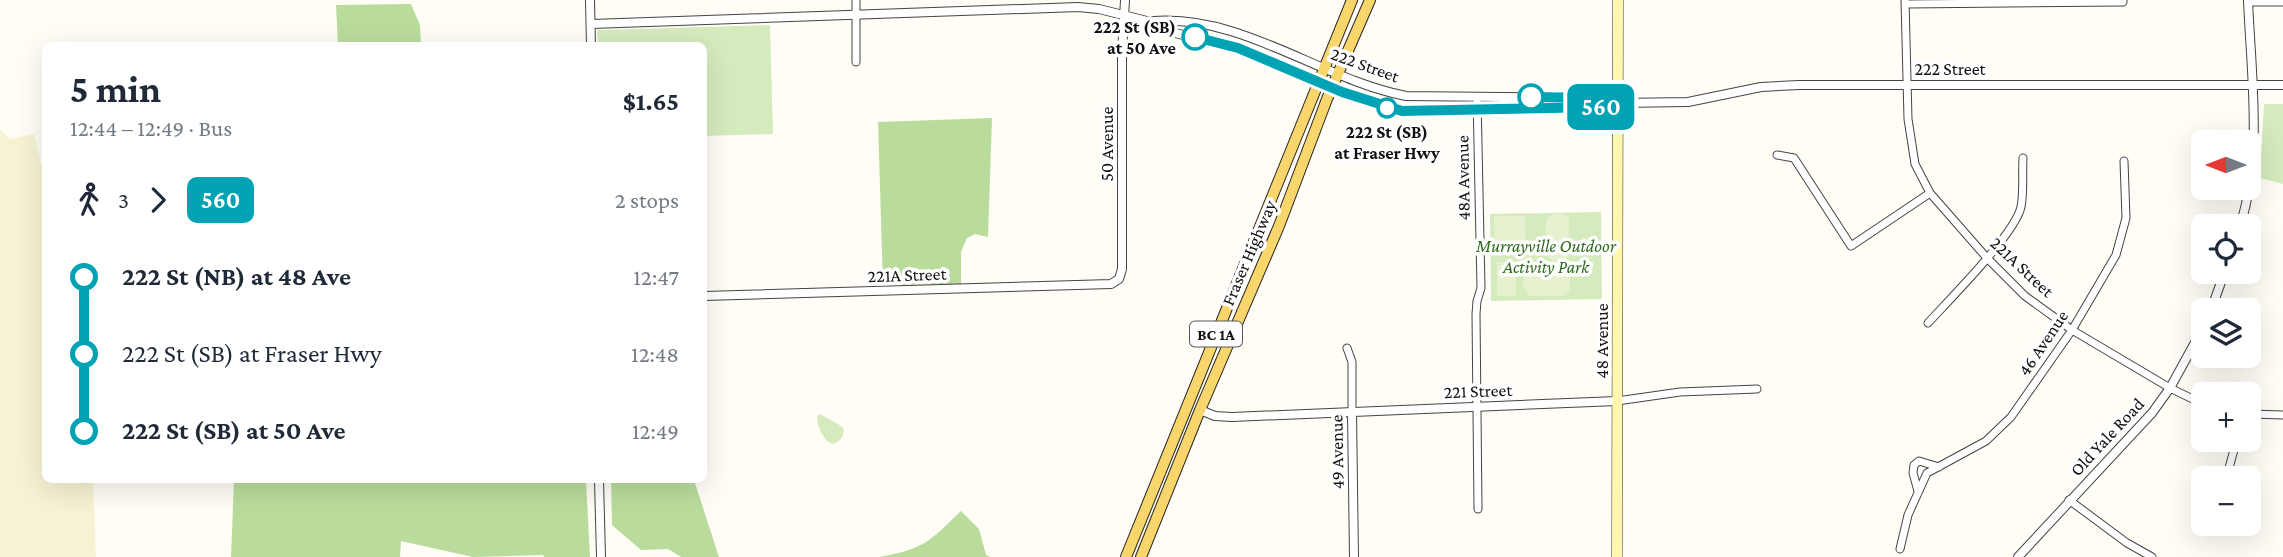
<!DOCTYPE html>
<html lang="en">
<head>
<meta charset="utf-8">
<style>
	body { margin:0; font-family:"Crimson Pro",serif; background:#f6f6f7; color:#1f2937; height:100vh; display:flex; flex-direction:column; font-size:26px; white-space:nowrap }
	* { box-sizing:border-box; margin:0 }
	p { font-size:23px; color:#747a83 }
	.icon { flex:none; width:38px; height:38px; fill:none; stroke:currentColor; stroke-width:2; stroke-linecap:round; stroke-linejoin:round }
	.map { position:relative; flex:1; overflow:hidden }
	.sheet { position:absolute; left:42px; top:42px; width:665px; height:441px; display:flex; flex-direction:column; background:#fff; border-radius:10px; box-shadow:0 7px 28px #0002 }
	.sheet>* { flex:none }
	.badge { padding:0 14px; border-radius:10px; font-size:24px; line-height:46px }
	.needle { width:46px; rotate:270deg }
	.tools { position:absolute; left:2191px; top:130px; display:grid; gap:14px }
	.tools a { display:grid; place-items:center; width:70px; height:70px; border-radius:10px; background:#fff; box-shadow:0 7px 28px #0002; font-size:35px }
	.map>.badge { position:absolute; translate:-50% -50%; box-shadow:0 0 0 4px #fff }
	.legs { display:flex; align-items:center; gap:10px; height:77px; padding:0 28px; font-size:23px }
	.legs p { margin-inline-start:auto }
	.head { display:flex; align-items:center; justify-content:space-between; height:119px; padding:0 28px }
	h1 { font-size:38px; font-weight:700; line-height:52px }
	ul { padding:0 28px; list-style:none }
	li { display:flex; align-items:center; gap:24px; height:77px; font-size:26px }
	li i { display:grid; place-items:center; width:10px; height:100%; margin:0 9px; background:currentColor }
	li i::after { content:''; width:18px; height:18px; margin:-9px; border:5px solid; border-radius:50%; background:#fff }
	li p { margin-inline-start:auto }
	li:first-child i { background:linear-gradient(#0000 50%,currentColor 0) }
	li:last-child i { background:linear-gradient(currentColor 50%,#0000 0) }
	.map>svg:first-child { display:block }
</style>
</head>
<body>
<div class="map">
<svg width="2283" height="557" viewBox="0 0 2283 557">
	<rect width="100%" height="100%" fill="#fffdf5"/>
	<!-- farmland -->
	<path fill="#f6f3d4" d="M 0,129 L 9,139 L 34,134 L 41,165 L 45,165 L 46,480 L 93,480 L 96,557 L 0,557 Z"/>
	<!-- green -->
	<path fill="#d5ebbd" d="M 770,25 L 773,134 L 704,136 L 704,46 L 598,45 L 597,30 Z
		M 2264,104 L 2283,104 L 2283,184 L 2260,178 Z
		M 1601,212 L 1602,299 L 1491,301 L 1490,214 Z
		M 820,414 L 843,427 C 845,436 841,441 833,444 C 824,442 817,426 817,417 Z"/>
	<!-- forest -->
	<path fill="#b9dc9c" d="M 411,4 L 420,25 L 421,45 L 338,45 L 336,5 Z
		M 992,118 L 988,237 L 975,234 L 967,238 L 961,252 L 961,284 L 883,285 L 878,122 Z
		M 234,480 L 586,480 L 590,557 L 544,557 L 543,555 L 473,557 L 401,541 L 400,557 L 231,557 Z
		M 611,480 L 694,480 L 719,557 L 681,557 L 668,549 L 641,550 L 612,525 Z
		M 961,511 L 979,529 L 986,555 L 991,557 L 879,557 C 924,549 929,542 961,511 Z"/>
	<!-- pitch -->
	<path fill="#e6f2cf" d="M 1553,214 L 1564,214 L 1569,219 L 1569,256 L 1564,261 L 1553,261 L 1546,255 L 1546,220 Z
		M 1494,216 L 1525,216 L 1526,250 L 1495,251 Z
		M 1497,262 L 1516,262 L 1516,296 L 1497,296 Z
		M 1528,264 L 1566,264 L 1570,269 L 1570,289 L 1563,296 L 1530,296 L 1523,287 L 1524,271 Z"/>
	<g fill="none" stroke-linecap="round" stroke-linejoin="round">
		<!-- minor casing -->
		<g stroke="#444" stroke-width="9">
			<path id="minor" d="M 856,0 L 856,62
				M 1905,0 L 1908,119 L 1915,164 L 1930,193 L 1987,258 L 2025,296 L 2072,330 L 2170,388 L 2203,404
				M 2248,2 L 2283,2
				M 1907,4 L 2123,2 L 2123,0
				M 1477,97 L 1481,288 L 1477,301 L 1476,314 L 1478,509
				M 1777,155 L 1794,158 L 1851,246 L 1930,193
				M 1928,323 C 1949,300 2015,234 2021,207 C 2024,192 2022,174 2023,158
				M 1347,348 L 1352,362 L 1352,412
				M 1617,401 L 1680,392 L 1757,389
				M 2249,414 L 2283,415
				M 2229,468 L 2237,439
				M 1918,491 L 1913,473 L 1914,465 L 1919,461 L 1939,467
				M 2069,500 L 2127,543 L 2152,557
				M 1900,549 L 1908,515 L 1927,473 L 1986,441 L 2011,417 L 2072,330 L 2116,255 L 2126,218 L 2124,161"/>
		</g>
		<!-- tertiary casing -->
		<g stroke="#444" stroke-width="10">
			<path id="tertiary" d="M 590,0 L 591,46
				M 1154,21 C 1244,15 1320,79 1406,96 L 1600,98 L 1617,103
				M 591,24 L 1078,7 L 1099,9 L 1151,22 L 1175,33 L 1238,48 L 1342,91 L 1403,111 L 1419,113 L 1601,107 L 1618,103 L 1688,102 L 1761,87 L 1799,85 L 2283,85
				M 2240,226 C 2263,154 2251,74 2248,0
				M 704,296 L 1111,284 L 1119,279 L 1122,269 L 1122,53 L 1125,0
				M 2211,310 L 2225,271
				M 1200,410 L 1215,416 L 1232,417 L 1617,401
				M 1352,412 L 1354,557
				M 599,480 L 601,557
				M 2018,557 L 2152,413 L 2170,388 L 2203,328"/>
		</g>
		<!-- secondary casing -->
		<g stroke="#333" stroke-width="11">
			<path id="secondary" d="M 1617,557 L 1618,0"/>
		</g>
		<!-- primary casing -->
		<g stroke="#222" stroke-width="12">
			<path id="primary" d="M 1126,557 L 1352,0
				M 1141,557 L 1200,410 L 1279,226 L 1327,99 L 1370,0"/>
		</g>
		<!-- minor -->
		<use href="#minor" stroke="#fff" stroke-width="7"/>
		<!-- tertiary -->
		<use href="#tertiary" stroke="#fff" stroke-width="8"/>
		<!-- secondary -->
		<use href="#secondary" stroke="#fff6b0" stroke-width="10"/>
		<!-- primary -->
		<use href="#primary" stroke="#f9d66b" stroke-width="10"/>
	</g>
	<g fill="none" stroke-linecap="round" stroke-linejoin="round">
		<!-- line-1 casing -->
		<g stroke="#fff" stroke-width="16">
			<path id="line-1" d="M 1195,37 L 1238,48 L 1342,92 L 1402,111 L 1601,107 L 1618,103 L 1600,98 L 1531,97"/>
		</g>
		<!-- line-1 -->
		<use href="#line-1" stroke="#00a3b4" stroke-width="10"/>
	</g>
	<!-- markers -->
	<g fill="#fff" stroke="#00a3b4" stroke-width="3.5">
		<circle cx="1195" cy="37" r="12"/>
		<circle cx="1531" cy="97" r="12"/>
		<circle cx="1387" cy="108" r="9"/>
	</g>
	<g text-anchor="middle" stroke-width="7" stroke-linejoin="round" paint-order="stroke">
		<!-- shield labels -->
		<rect fill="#fff" stroke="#585858" stroke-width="2" x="1190" y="321.5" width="52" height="25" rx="5"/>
		<g font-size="16" font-weight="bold" fill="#111">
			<text x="1216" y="340">BC 1A</text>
		</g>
		<!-- stop labels -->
		<g font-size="18" font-weight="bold" fill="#111" stroke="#fff" text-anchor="end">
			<text x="1176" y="33">222 St (SB)<tspan x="1176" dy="21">at 50 Ave</tspan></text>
			<text x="1387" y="138" text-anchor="middle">222 St (SB)<tspan x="1387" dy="21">at Fraser Hwy</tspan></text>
		</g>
		<!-- street labels -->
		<g font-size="18" fill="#111" stroke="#fff">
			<text transform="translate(1365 65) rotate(20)" y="6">222 Street</text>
			<text x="1950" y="75">222 Street</text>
			<text transform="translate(1107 144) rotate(-90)" y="6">50 Avenue</text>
			<text transform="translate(1463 178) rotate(-91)" y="6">48A Avenue</text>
			<text transform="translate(1249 253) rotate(-67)" y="6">Fraser Highway</text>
			<text transform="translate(2022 267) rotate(43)" y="6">221A Street</text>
			<text transform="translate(907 275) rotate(-2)" y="6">221A Street</text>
			<text transform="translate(1602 341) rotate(-90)" y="6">48 Avenue</text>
			<text transform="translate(2043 343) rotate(-56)" y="6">46 Avenue</text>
			<text transform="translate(1478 391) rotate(-2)" y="6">221 Street</text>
			<text transform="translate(2107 437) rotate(-47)" y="6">Old Yale Road</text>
			<text transform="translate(1337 452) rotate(-91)" y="6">49 Avenue</text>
		</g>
		<!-- park labels -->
		<g font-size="18" font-style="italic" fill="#2f6b1f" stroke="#fff">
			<text x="1546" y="252">Murrayville Outdoor<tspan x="1546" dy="21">Activity Park</tspan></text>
		</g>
	</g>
</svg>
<div class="tools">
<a><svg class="needle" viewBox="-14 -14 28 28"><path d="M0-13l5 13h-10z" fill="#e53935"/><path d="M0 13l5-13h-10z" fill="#747a83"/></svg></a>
<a><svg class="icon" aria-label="locate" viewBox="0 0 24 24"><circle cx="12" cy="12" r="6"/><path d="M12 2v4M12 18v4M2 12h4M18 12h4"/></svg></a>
<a><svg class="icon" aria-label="layers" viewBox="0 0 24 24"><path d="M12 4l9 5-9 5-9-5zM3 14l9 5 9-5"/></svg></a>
<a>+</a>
<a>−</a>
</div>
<b class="badge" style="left:1601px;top:107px;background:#00a3b4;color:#fff">560</b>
<section class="sheet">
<div class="head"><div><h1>5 min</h1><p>12:44 – 12:49 · Bus</p></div><b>$1.65</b></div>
<div class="legs"><svg class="icon" aria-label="walk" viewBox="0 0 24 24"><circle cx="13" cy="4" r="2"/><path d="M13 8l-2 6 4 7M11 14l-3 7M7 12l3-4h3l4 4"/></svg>3<svg class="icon" aria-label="forward" viewBox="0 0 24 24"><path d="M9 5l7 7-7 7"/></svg><b class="badge" style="background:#00a3b4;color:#fff">560</b><p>2 stops</p></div>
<ul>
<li><i style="color:#00a3b4"></i><b>222 St (NB) at 48 Ave</b><p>12:47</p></li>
<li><i style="color:#00a3b4"></i><span>222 St (SB) at Fraser Hwy</span><p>12:48</p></li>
<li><i style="color:#00a3b4"></i><b>222 St (SB) at 50 Ave</b><p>12:49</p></li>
</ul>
</section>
</div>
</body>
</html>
